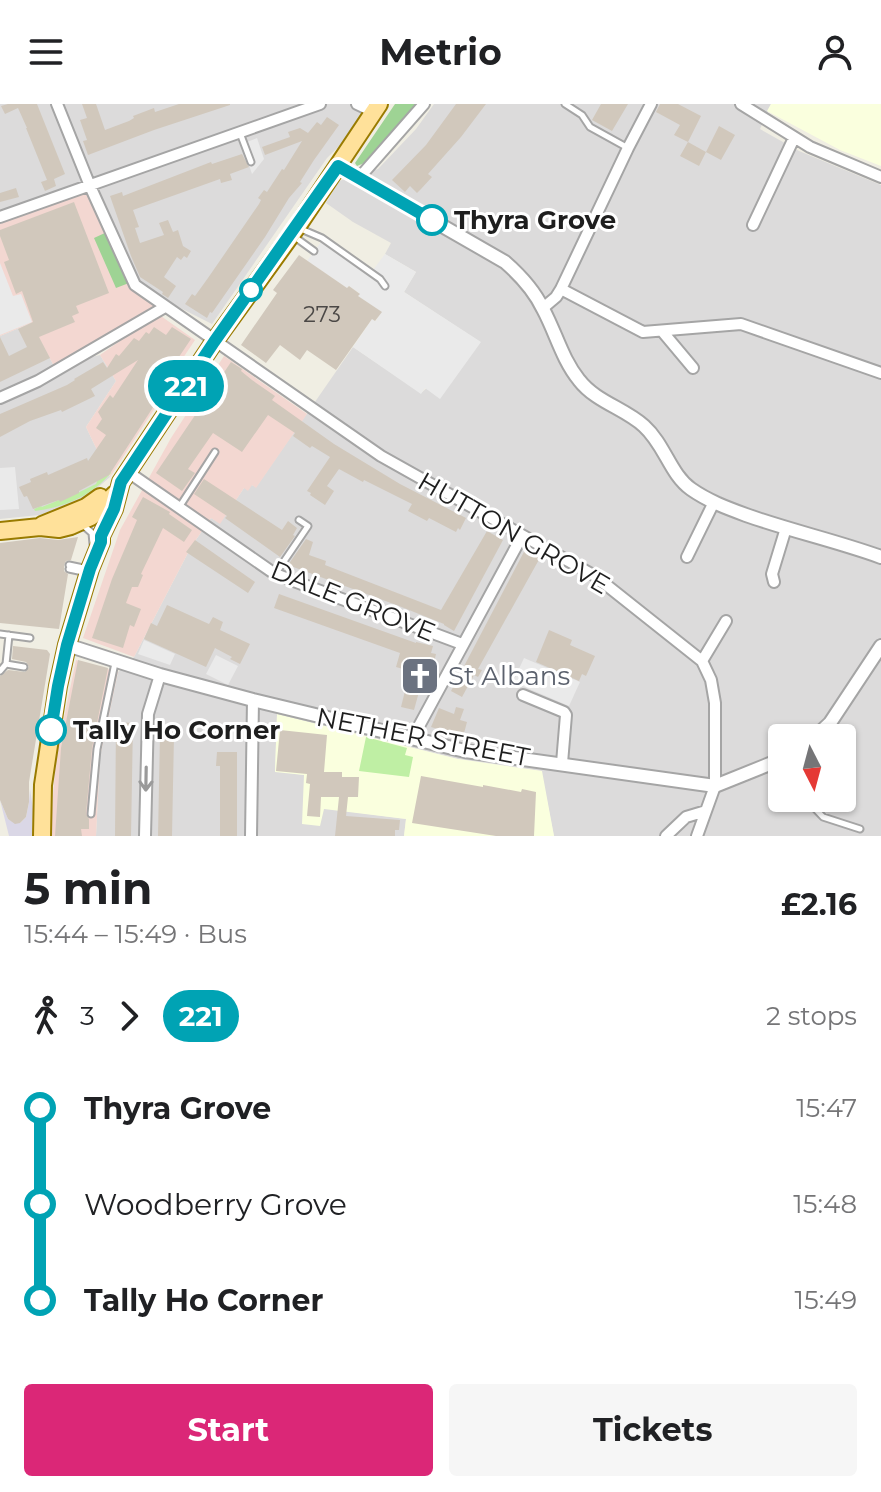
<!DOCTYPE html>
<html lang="en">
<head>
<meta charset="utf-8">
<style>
	body { margin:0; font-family:Montserrat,sans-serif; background:#f6f6f6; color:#202124; height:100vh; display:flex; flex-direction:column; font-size:30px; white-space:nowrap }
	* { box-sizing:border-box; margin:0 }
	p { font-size:26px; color:#757577 }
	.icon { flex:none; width:44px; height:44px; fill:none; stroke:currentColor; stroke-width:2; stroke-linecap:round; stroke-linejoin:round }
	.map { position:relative; height:732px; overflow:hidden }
	.panel { display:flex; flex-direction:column; background:#fff; flex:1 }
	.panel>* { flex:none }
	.badge { padding:0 16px; border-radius:26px; font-size:28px; line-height:52px }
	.needle { width:52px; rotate:174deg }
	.controls { position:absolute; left:768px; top:620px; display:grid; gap:16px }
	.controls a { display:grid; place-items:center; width:88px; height:88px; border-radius:8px; background:#fff; box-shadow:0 2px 6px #0004; font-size:40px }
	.map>.badge { position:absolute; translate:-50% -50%; box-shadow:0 0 0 4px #fff }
	.legs { display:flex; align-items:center; gap:12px; height:88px; padding:0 24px; font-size:26px }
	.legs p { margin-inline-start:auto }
	.head { display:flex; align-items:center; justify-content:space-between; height:136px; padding:0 24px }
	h1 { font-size:44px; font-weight:700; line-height:60px }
	.cta { display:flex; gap:16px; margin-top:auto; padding:16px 24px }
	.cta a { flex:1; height:92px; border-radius:8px; background:#db2777; color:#fff; font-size:32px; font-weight:700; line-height:92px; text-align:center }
	.cta a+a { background:#f6f6f6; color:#202124 }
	ul { padding:0 24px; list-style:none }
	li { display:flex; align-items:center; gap:28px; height:96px; font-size:30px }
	li i { display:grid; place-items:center; width:12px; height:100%; margin:0 10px; background:currentColor }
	li i::after { content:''; width:20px; height:20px; margin:-10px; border:6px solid; border-radius:50%; background:#fff }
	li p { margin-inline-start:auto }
	li:first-child i { background:linear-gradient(#0000 50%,currentColor 0) }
	li:last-child i { background:linear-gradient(currentColor 50%,#0000 0) }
	header { display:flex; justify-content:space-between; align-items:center; height:104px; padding:0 24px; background:#fff; font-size:36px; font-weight:700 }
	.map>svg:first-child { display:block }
</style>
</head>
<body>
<header><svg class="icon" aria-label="menu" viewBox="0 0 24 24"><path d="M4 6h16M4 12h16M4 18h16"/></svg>Metrio<svg class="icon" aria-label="person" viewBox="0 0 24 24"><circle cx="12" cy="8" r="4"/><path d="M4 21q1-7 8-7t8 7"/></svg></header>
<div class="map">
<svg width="881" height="732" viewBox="0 0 881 732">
	<rect width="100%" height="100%" fill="#f0eee3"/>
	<!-- residential -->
	<path fill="#dcdbdb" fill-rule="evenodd" d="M 0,0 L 379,0 L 374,8 L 327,54 L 212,220 L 0,113 Z
		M 434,0 L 771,0 L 760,25 L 799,47 L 881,81 L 881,732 L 554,732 L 541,667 L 458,655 L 277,611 L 275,667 L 304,671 L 323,704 L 406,715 L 404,732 L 96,732 L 100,653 L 118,568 L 134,553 L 191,443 L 211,414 L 220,419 L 244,384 L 252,381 L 256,383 L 353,243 L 421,289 L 480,238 L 404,188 L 416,168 L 385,150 L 391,139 L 353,118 L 326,99 L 339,77 L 378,65 L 416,25 ZM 782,634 L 842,634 L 842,694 L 782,694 Z
		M 31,219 L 54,262 L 100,251 L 116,277 L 86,323 L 110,373 L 88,392 L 49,410 L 0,415 L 0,232 Z"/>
	<!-- commercial -->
	<path fill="#f3d7d1" d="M 90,82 L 136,182 L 164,203 L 93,238 L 54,262 L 31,219 L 0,232 L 0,113 Z
		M 158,210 L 195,236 L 165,281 L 166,287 L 110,373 L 86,323 L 116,277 L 100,251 Z
		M 224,252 L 307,310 L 256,384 L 252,381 L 248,387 L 244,384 L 220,420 L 211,414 L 191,443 L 134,553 L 83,534 L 120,426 L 171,334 Z
		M 76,556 L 118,568 L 100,653 L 96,732 L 50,732 L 56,652 Z"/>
	<!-- education -->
	<path fill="#faffde" d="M 771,0 L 881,0 L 881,62 L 840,46 L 767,7 Z
		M 277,610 L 458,655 L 542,667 L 554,732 L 404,732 L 406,715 L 324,705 L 320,722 L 302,720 L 304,671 L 275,668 Z"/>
	<!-- grass -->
	<path fill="#bfefa4" d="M 105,358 L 111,369 C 91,392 65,403 35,407 L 34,405 L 41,402 L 42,403 L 59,396 L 61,397 L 96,380 Z
		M 366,633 L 407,644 L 405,651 L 413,653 L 409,673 L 359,667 Z"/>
	<!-- forest -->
	<path fill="#9ed394" d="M 395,0 L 418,0 L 367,58 L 357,62 L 355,59 Z
		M 107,128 L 129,179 L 116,184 L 94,134 Z"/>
	<!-- parking -->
	<path fill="#eaeaea" d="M 257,34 L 264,55 L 252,70 L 242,40 Z
		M 321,138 L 377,178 L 381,173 L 373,166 L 385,150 L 416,168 L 404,188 L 481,238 L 440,295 L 425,284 L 421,290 L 353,243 L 372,215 L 376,217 L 381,208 L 358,192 L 359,189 L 349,182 L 347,184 L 307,157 Z
		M 0,159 L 13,192 L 21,190 L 32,218 L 0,231 Z
		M 15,363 L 19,405 L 0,406 L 0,364 Z
		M 144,536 L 175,550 L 170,561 L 138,550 Z
		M 216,551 L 238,562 L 228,581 L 206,570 Z
		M 524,554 L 580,578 L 569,602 L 513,578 Z"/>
	<!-- plaza -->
	<path fill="#dad7e6" d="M 30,685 L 33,705 L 32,732 L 9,732 L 0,696 L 8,715 L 15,719 L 20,719 L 26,713 L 29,698 Z"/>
	<!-- building -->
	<path fill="#d1c8bc" d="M 8,0 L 37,0 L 65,70 L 54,75 L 56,82 L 45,87 L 41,78 L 47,76 L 26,24 L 27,24 L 18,4 L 5,10 L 1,2 Z
		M 82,0 L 96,0 L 105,26 L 129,17 L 134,14 L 133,12 L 154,4 L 155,8 L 179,0 L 230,0 L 230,1 L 154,26 L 88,51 L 83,37 L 87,36 L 80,16 L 87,14 Z
		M 456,0 L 486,0 L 461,33 L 428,70 L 432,73 L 421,85 L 417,89 L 410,82 L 405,88 L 392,76 L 426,41 Z
		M 601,0 L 628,0 L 612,27 L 592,16 Z
		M 660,0 L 678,0 L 701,12 L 688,38 L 674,31 L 680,21 L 656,8 Z
		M 327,13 L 339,21 L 314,56 L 300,78 L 302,79 L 289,94 L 265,133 L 212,209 L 210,208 L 207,214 L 185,200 L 192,190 L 195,192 L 208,174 L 259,100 L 261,96 L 258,94 L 264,86 L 267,88 L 282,65 L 284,66 L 302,37 L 265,51 L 262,43 L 290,33 L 288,28 L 300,24 L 308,29 L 317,18 L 321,21 Z
		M 719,22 L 735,31 L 721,56 L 706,48 Z
		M 688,38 L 706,48 L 699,62 L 680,52 Z
		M 242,50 L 249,63 L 230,70 L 232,76 L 221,79 L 220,75 L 133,106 L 139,123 L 135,124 L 140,139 L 164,131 L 159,119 L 168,116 L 173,128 L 178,126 L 183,142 L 191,147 L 187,154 L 184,152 L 181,156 L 177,153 L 164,173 L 176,182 L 168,194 L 162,190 L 163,188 L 140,173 L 131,152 L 110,92 L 122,88 L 123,92 L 211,58 L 212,60 Z
		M 16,84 L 19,93 L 0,98 L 0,89 Z
		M 74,98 L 109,189 L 76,202 L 79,209 L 72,212 L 75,218 L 39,233 L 50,254 L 0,278 L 0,233 L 9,252 L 27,243 L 18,225 L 33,218 L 22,187 L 16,190 L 4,158 L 9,156 L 0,132 L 0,126 Z
		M 299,151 L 347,184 L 349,182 L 360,190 L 358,192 L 382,208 L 375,217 L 372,215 L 336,266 L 307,246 L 300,256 L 280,241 L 266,259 L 241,241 L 277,189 L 273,186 Z
		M 154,223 L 166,231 L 172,223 L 191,235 L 158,284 L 163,288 L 109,371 L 79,387 L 79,389 L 60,398 L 59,396 L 33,405 L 27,392 L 24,393 L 19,383 L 31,378 L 30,375 L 47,368 L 48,371 L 87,354 L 88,357 L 106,331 L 96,324 L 102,315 L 98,308 L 110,291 L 113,294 L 138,256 L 91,285 L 95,292 L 62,308 L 61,306 L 30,317 L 0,333 L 0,310 L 67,281 L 75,276 L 74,275 L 103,258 L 107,264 L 116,250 L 119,252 L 134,234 L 139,237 L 146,228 L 149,230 Z
		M 231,258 L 242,265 L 241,267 L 252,276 L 275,292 L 272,296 L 334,340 L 400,380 L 466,414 L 460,426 L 458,424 L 456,428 L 429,414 L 427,417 L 408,407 L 412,400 L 364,376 L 363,378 L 339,365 L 327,382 L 334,387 L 325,401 L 310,391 L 311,389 L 307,387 L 330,353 L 312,342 L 310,344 L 293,332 L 295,329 L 268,311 L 242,348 L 213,329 L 188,365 L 195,369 L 182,387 L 156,369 Z
		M 204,375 L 282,426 L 288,417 L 297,424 L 293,431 L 295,432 L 280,453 L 225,414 L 227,412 L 194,390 Z
		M 143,393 L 170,408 L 169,410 L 192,426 L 184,438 L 163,424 L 141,470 L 143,471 L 138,483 L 132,483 L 126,499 L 141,505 L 134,523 L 130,521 L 123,544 L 92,534 L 112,475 L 137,416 L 132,413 Z
		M 487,427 L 503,436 L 454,527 L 444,521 L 444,520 L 399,502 L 288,461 L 306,435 L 313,438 L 309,451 L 326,457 L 325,461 L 441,506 Z
		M 78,433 L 71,456 L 66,457 L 64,461 L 64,467 L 68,470 L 59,525 L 0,519 L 0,439 L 40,434 L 58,436 Z
		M 195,436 L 255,478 L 248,489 L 186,448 Z
		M 526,444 L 541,452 L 478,565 L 482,566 L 478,573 L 474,571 L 462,593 L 451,587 Z
		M 279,490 L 416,539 L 416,538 L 433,542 L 431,549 L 436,550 L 429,579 L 422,577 L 414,606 L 401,603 L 410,567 L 396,563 L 400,549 L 274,504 Z
		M 167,501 L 209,520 L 213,513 L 223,518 L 220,526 L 250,540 L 240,560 L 230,555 L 232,553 L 215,544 L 206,563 L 144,535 L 151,519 L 157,522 Z
		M 549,526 L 572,536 L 570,541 L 595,552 L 586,572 L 582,570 L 579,577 L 536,558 Z
		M 13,542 L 47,546 L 50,550 L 29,678 L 29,698 L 26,713 L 20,719 L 15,720 L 8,715 L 0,696 L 0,572 L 8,566 L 25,568 L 29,563 L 26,558 L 12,555 Z
		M 78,556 L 108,564 L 92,644 L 86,710 L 89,715 L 89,725 L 81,725 L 82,732 L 55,732 L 61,644 Z
		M 456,603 L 464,605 L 460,616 L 467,618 L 463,633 L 431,623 L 439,604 L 454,610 Z
		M 116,618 L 133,619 L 131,732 L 115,732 Z
		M 280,626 L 327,631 L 324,668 L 342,668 L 342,673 L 359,673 L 358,693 L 348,693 L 346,712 L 400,716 L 399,726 L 395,726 L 395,732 L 335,732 L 339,693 L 321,693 L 320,713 L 307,712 L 310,680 L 306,679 L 307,670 L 276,667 Z
		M 160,630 L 174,631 L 172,732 L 158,732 Z
		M 217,648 L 237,648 L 237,732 L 220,732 L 220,662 L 216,662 Z
		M 421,672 L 483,683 L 483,681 L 521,688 L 522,685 L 536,688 L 534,732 L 496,732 L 412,719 Z"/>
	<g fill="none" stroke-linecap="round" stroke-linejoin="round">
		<!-- service casing -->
		<g stroke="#a5a5a5" stroke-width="9">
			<path id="service" d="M 565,0 L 582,11 L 590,23 L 628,44
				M 240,29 L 251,58
				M 301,125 L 322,134 L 380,175 L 385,182
				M 292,131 L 314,147
				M 180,402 L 215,348
				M 84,422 L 92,429 L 93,440
				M 69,461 L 88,465
				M 69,465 L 88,469
				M 276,469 L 308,422 L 299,416
				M 0,530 L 30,534
				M 6,560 L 9,531
				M 0,567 L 6,560 L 24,563
				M 805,694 L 823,713 L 860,725
				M 91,710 L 97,645 L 115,559"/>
		</g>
		<!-- minor casing -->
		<g stroke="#a5a5a5" stroke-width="14">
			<path id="minor" d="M 57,0 L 90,82 L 135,181 L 381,352 L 595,472 L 702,557 L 711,576 L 715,599 L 715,682 L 697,732
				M 357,0 L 374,8
				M 741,0 L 810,43 L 881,73
				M 359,74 L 424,0
				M 0,113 L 320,0
				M 753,121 L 794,34
				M 561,185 L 643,228 L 741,220 L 881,269
				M 543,204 L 556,193 L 561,185 L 628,44 L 651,0
				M 662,227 L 693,264
				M 0,294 L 38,277 L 165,203
				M 128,368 L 275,470 L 462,540
				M 687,453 L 714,398
				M 774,478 L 772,470 L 786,424
				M 702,557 L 726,517
				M 523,591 L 564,608 L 566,611 L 562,659
				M 412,635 L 522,432
				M 145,732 L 148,610 L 160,571
				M 251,732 L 253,596
				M 666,732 L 686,713 L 706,707"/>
		</g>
		<!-- tertiary casing -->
		<g stroke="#a5a5a5" stroke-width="16">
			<path id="tertiary" d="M 338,62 L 505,158 C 521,172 534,186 543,205 C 556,229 562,255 579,276 C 596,298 624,304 644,322 C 665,341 670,370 691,385 C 708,397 727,404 746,411 C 791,427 837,437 881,453
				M 67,541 L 160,571 L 253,596 L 465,647 L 715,682 L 782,655
				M 814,634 L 830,619 L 881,542"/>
		</g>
		<!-- primary casing -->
		<g stroke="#997b00" stroke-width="20">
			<path id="primary" d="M 42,421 L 86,403 L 100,393
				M 0,427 L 40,423 L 59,425 L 71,422 L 91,413 L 115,390
				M 42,732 L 43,681 L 58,582 L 67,541 L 90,465 L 101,438 L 101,432 L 114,405 L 121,378 L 214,238 L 297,123 L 379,0"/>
		</g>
		<!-- service -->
		<use href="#service" stroke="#fff" stroke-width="5"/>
		<!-- minor -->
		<use href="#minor" stroke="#fff" stroke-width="10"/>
		<!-- tertiary -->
		<use href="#tertiary" stroke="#fff" stroke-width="12"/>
		<!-- primary -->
		<use href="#primary" stroke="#ffe19a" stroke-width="16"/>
	</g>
	<!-- one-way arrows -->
	<defs><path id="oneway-shaft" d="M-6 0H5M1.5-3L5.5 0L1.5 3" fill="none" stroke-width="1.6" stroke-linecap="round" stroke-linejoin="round" transform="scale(2)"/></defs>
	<use stroke="#9a9a9a" href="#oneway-shaft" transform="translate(146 675) rotate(91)"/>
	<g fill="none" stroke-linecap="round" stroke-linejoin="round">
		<!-- line-1 casing -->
		<g stroke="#fff" stroke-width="18">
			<path id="line-1" d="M 51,626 L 58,582 L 67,541 L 90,465 L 101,438 L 101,432 L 114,405 L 121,378 L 214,238 L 338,62 L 432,116"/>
		</g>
		<!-- line-1 -->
		<use href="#line-1" stroke="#00a3b4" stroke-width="12"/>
	</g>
	<!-- icons -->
	<defs>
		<g id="church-square" transform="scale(2)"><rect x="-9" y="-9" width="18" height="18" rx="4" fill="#6b7280" stroke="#fff"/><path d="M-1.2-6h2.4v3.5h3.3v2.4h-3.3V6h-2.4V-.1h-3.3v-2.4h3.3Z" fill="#fff"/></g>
	</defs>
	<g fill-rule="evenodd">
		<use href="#church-square" x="420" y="572"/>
	</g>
	<!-- markers -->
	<g fill="#fff" stroke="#00a3b4" stroke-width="4">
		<circle cx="432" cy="116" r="14"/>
		<circle cx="251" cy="186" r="10"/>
		<circle cx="51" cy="626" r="14"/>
	</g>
	<g text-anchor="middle" stroke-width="6" stroke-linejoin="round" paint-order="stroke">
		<!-- number labels -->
		<g font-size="22" fill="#4b4846">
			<text x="322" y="218">273</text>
		</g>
		<!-- stop labels -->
		<g font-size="26" font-weight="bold" fill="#1e1e1e" stroke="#fff" text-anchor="start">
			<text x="454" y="125">Thyra Grove</text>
			<text x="73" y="635">Tally Ho Corner</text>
		</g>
		<!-- street labels -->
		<g font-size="26" fill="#1e1e1e" stroke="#fff">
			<text transform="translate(514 429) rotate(30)" y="9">HUTTON GROVE</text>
			<text transform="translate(353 497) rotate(22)" y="9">DALE GROVE</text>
			<text transform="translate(423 633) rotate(11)" y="9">NETHER STREET</text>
		</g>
		<!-- worship labels -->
		<g font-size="26" fill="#5b616d" stroke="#fff" text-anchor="start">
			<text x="448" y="581">St Albans</text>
		</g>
	</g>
</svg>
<div class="controls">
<a><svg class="needle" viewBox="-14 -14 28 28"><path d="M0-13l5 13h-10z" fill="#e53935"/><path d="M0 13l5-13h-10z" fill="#757577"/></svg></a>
</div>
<b class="badge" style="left:186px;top:282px;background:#00a3b4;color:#fff">221</b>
</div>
<section class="panel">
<div class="head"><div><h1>5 min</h1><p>15:44 – 15:49 · Bus</p></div><b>£2.16</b></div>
<div class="legs"><svg class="icon" aria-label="walk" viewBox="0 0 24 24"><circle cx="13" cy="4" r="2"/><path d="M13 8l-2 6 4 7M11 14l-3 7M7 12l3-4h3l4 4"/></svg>3<svg class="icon" aria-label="forward" viewBox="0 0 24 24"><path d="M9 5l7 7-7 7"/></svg><b class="badge" style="background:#00a3b4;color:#fff">221</b><p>2 stops</p></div>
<ul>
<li><i style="color:#00a3b4"></i><b>Thyra Grove</b><p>15:47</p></li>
<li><i style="color:#00a3b4"></i><span>Woodberry Grove</span><p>15:48</p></li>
<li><i style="color:#00a3b4"></i><b>Tally Ho Corner</b><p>15:49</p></li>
</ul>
<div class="cta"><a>Start</a><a>Tickets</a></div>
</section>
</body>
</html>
